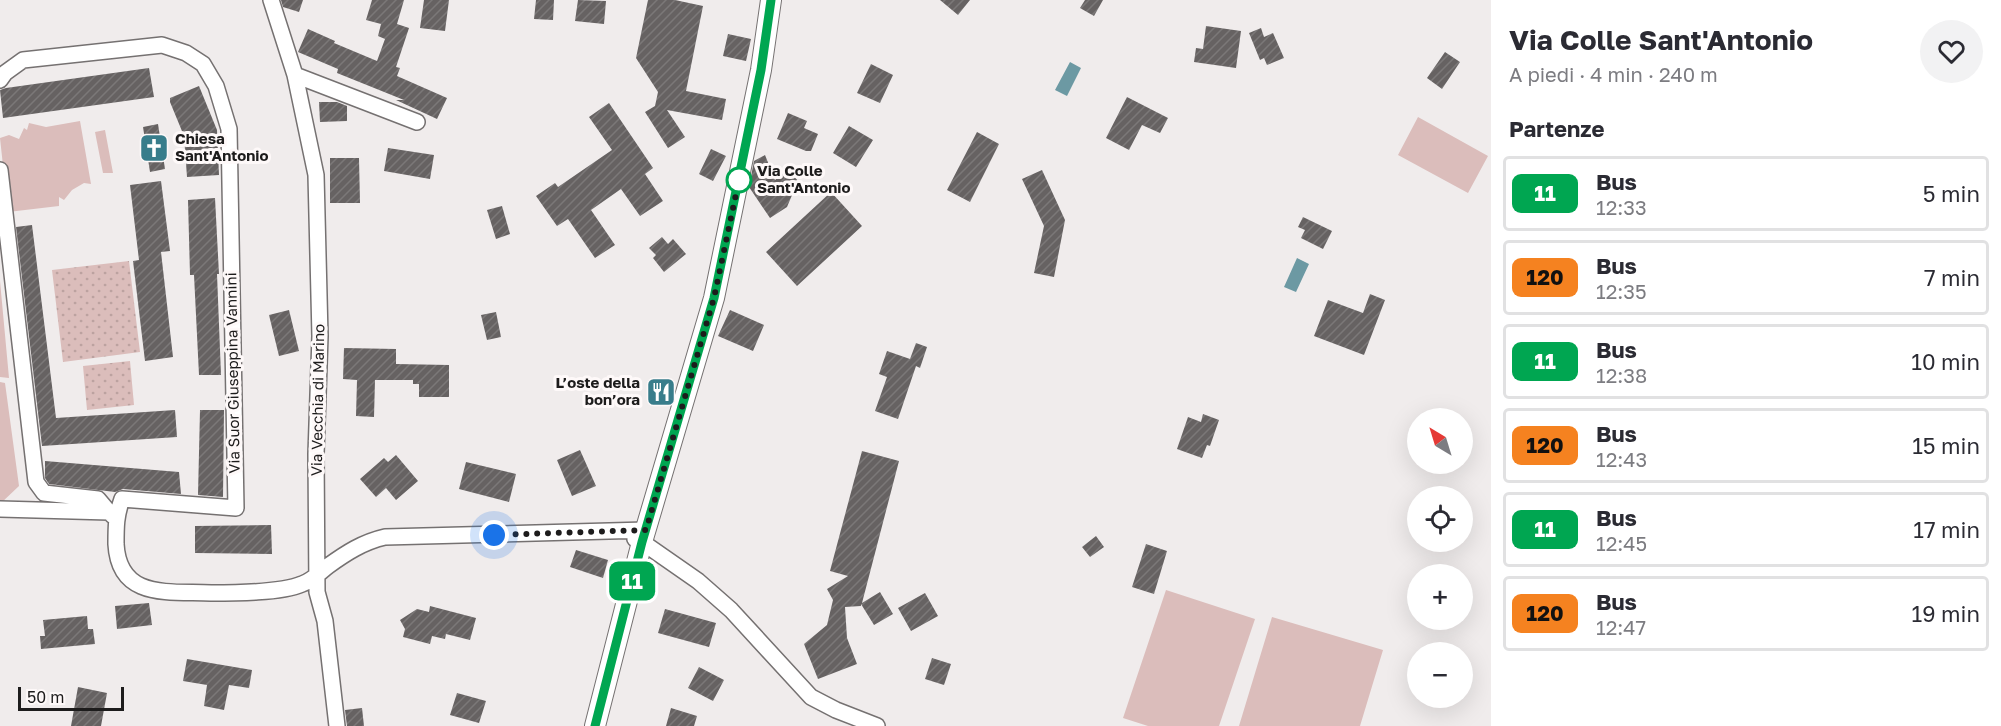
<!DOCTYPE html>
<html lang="it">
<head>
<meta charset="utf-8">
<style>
	body { margin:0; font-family:"Golos Text",sans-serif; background:#f2f2f3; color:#2b2b33; height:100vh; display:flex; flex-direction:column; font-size:22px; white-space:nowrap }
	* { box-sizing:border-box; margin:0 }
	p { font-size:20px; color:#7c7c81 }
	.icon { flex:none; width:33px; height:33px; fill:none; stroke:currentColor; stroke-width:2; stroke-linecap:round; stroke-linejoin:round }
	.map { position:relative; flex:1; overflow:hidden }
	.sheet { display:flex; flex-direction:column; background:#fff; width:510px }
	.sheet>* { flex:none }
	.badge { padding:0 12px; border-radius:9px; font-size:21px; line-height:39px }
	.needle { width:39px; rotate:322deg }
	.buttons { position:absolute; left:1407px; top:408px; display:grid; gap:12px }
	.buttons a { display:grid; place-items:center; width:66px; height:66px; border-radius:50%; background:#fff; box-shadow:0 6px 24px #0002; font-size:30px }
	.scale { position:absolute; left:18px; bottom:15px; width:106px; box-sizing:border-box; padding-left:6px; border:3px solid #1d1c1c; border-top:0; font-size:16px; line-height:21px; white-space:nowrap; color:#1d1c1c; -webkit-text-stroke:4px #fef9f9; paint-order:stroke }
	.you { position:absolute; width:30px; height:30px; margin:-15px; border:4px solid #fff; border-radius:50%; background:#1a73e8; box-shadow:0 0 0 9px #1a73e833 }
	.map>.badge { position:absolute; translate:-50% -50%; box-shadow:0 0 0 3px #fff }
	h2 { padding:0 18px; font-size:22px; line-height:54px }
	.round { display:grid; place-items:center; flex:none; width:63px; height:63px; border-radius:32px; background:#f2f2f3 }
	.summary { display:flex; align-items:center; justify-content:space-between; height:102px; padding:0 18px }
	h1 { font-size:28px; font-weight:700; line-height:45px }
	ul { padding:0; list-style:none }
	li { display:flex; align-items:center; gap:18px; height:75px; margin:0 12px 9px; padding:0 6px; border:3px solid #e1e1e2; border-radius:6px }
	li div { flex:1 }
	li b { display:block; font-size:22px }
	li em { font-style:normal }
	li .badge { min-width:66px; font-weight:700; text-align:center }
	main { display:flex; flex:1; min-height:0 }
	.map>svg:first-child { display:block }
</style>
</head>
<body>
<main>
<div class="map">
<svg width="1491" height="726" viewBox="0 0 1491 726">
	<defs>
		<pattern id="grass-dots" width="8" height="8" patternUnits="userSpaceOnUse" patternTransform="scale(1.5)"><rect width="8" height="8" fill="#dbbdbb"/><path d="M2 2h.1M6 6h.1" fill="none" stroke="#bca2a0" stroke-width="1.8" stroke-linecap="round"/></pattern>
		<pattern id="building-hatch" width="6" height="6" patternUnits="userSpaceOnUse" patternTransform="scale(1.5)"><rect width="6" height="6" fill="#666262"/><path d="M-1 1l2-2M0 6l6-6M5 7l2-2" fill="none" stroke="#7b7878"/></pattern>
	</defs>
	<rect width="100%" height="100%" fill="#f0ecec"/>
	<!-- grass -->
	<path fill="url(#grass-dots)" d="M 129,261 L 140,352 L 63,362 L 52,270 Z
		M 130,361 L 134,405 L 87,410 L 83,366 Z"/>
	<!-- park -->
	<path fill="#dbbdbb" d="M 1418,117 L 1488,156 L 1468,193 L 1398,155 Z
		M 80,121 L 91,184 L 84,183 L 72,190 L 64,200 L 59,197 L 59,206 L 8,212 L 0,138 L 9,135 L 19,139 L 24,128 L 27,130 L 29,123 L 46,127 Z
		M 105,130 L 113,173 L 103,173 L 95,132 Z
		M 0,281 L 9,378 L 0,377 Z
		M 0,382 L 5,383 L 19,486 L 0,504 Z
		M 1166,590 L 1255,619 L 1219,726 L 1148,726 L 1123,718 Z
		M 1272,617 L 1383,650 L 1360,726 L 1239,726 Z"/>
	<!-- water -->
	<path fill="#6c99a3" d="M 1070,62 L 1081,68 L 1067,96 L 1055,90 Z
		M 1297,258 L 1309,264 L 1296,292 L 1284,287 Z"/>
	<!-- building -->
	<path fill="url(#building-hatch)" d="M 281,0 L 303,0 L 299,12 L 283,7 Z
		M 372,0 L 404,0 L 397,24 L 409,28 L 396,67 L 400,68 L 397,76 L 447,98 L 437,119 L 396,100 L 404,100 L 337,73 L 338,69 L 298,52 L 308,29 L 335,41 L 334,43 L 377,61 L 385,39 L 378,36 L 381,24 L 366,20 Z
		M 424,0 L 449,0 L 445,31 L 420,28 Z
		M 536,0 L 554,0 L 553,20 L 534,19 Z
		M 578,0 L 606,1 L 604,24 L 575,21 Z
		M 648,0 L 675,0 L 703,6 L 686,91 L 726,99 L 722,120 L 667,110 L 685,137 L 668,148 L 645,112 L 655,106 L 658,92 L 636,58 Z
		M 940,0 L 970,0 L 958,15 Z
		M 1085,0 L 1103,0 L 1094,16 L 1080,8 Z
		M 1206,26 L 1241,31 L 1236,68 L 1194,62 L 1196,48 L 1203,49 Z
		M 1261,28 L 1264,37 L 1273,33 L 1284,58 L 1267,65 L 1264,58 L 1260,60 L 1249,33 Z
		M 728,34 L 751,39 L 746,61 L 723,56 Z
		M 1445,52 L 1460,62 L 1442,89 L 1427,78 Z
		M 871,64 L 893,75 L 880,103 L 857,93 Z
		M 149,68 L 154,97 L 3,118 L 0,90 L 6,88 Z
		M 199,86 L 217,130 L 219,175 L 187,177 L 184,136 L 170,102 L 170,98 Z
		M 1127,97 L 1168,118 L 1160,133 L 1142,125 L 1129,150 L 1106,138 Z
		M 319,102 L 337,102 L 347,106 L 347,121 L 320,122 Z
		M 609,103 L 653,168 L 645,174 L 663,201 L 640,216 L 621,189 L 591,210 L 615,245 L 595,258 L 568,219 L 557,226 L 536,196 L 555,183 L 558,187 L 612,150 L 589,117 Z
		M 788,113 L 807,121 L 804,128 L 818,134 L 811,151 L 806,151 L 777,139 Z
		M 158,124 L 165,169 L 150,172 L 143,127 Z
		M 849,126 L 873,140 L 856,167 L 833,153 Z
		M 977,132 L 999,144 L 970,202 L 947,190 Z
		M 388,148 L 434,155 L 430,179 L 384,171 Z
		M 711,149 L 726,156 L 713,181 L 699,174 Z
		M 765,155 L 775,180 L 788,169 L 798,181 L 787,207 L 770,218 L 749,187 L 754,161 Z
		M 330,158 L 359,158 L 360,203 L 330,203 Z
		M 1042,170 L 1065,220 L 1054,277 L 1034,273 L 1044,226 L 1022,179 Z
		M 161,181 L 170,251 L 161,252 L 173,357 L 145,361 L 133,261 L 139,260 L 130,185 Z
		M 831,192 L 862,226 L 797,286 L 766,252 Z
		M 215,198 L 219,274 L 217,274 L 221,375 L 199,375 L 194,275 L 190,275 L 188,200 Z
		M 502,206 L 510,234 L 496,239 L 487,210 Z
		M 1303,217 L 1332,231 L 1323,249 L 1301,238 L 1305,230 L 1298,227 Z
		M 32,225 L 56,418 L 175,410 L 177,437 L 42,446 L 16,227 Z
		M 662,237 L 668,244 L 673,239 L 686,254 L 664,272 L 653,258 L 656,255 L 649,248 Z
		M 1370,294 L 1385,300 L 1364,355 L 1314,336 L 1328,300 L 1363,313 Z
		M 289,310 L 299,351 L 279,356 L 269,315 Z
		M 730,310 L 764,325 L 753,351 L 718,336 Z
		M 496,312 L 501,337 L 487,340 L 481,315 Z
		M 916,343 L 927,347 L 920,368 L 916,366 L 898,419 L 875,411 L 887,377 L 879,374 L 887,351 L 910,359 Z
		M 344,348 L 396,349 L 396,364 L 449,365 L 449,397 L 419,397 L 419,384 L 413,384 L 413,380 L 375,380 L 374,417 L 356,416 L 357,380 L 343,379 Z
		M 200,410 L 224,410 L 223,497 L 198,495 Z
		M 1203,414 L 1219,420 L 1210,446 L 1207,445 L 1202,458 L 1177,449 L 1188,417 L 1201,422 Z
		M 580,450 L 596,486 L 572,496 L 557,460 Z
		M 862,451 L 899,461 L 862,603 L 880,592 L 893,614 L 874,625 L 861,604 L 861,606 L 845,607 L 847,638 L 857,664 L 818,679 L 804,644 L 827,625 L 833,600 L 827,589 L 848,576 L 830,571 Z
		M 396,455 L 418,481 L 396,500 L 386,488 L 376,497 L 360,479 L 384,458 L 388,462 Z
		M 45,461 L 179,472 L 181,494 L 123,489 L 115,492 L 49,484 L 45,478 Z
		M 466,462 L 516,474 L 509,502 L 459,489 Z
		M 271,525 L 272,554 L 195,553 L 195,526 Z
		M 1096,536 L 1104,547 L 1090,557 L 1082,547 Z
		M 1146,544 L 1167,551 L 1154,594 L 1132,587 Z
		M 576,550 L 608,560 L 603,578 L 570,567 Z
		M 925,593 L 938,616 L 911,631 L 898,608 Z
		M 149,603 L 152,625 L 117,629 L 115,606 Z
		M 430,606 L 476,618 L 470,640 L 446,634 L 445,639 L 432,636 L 430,644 L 403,637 L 405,629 L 400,620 L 417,609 L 429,612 Z
		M 665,609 L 716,623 L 709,647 L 658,633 Z
		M 87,616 L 88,629 L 93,629 L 95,644 L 41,649 L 40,636 L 45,636 L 43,620 Z
		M 932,658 L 951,664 L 944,685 L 925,679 Z
		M 187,659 L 252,670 L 249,688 L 229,685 L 224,710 L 204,706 L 207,685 L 183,681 Z
		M 699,667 L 724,680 L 713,701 L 688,688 Z
		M 78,687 L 107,693 L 101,726 L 71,726 Z
		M 457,693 L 486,701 L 479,723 L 450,715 Z
		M 362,708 L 364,726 L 347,726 L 345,710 Z
		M 671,708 L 697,716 L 694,726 L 666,726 Z"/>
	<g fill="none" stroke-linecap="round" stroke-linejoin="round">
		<!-- minor casing -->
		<g stroke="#757171" stroke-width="18">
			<path id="minor" d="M 271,0 L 295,75 L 316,175 L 320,336 L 316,454 L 317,592 L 325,621 L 337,726
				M 295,75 L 417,122
				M 0,80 L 5,73 L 23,60 L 162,45 L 186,53 L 203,64 L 216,86 L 229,129 L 236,508 L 122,499 C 116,516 116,526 116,544 C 119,600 169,591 211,593 C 235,593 281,593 302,584 C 312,581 320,572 328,566 C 346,553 363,542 385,537 L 646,530
				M 0,170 L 36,482 L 44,493 L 98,499 L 109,512
				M 0,509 L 109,512 L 113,516
				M 635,539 L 642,542 L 698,581 L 731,610 L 811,697 L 836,710 L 877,726"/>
		</g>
		<!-- major casing -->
		<g stroke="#757171" stroke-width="22">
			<path id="major" d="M 595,726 L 642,542 L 714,298 L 761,70 L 771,0"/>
		</g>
		<!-- minor -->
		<use href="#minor" stroke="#fff" stroke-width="15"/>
		<!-- major -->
		<use href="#major" stroke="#fff" stroke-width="20"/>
	</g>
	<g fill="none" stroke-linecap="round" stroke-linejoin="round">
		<!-- line casing -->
		<g stroke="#fff" stroke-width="14">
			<path id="line" d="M 595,726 L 642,542 L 714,298 L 761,70 L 771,0"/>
		</g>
		<!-- line -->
		<use href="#line" stroke="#00a651" stroke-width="9"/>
		<!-- walk -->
		<path stroke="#1d1c1c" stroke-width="6" stroke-dasharray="0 10.8" d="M 494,535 L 646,530 L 714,298 L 739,180"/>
	</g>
	<!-- icons -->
	<defs>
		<g id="church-square" transform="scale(1.5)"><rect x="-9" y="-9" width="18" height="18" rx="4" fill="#387d8b" stroke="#fef9f9"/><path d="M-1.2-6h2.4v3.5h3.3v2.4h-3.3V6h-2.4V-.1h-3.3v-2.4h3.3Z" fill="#fff"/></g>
		<g id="restaurant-square" transform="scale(1.5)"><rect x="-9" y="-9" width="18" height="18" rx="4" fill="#387d8b" stroke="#fef9f9"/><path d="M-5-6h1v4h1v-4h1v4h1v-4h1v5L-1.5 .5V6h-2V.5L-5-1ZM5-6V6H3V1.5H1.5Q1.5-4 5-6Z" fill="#fff"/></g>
	</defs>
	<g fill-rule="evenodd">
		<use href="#church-square" x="154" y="148"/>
		<use href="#restaurant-square" x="661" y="392"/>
	</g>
	<!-- markers -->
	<circle fill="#fff" stroke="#00a651" stroke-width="3" cx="739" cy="180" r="12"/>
	<g text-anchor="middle" stroke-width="6" stroke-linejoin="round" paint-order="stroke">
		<!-- poi labels -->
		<g font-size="15" font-weight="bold" fill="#1d1c1c" stroke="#fef9f9" text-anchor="start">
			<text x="175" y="144">Chiesa<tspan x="175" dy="17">Sant'Antonio</tspan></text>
			<text x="640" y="388" text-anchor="end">L’oste della<tspan x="640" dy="17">bon’ora</tspan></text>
		</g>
		<!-- stop labels -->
		<g font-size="15" font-weight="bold" fill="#1d1c1c" stroke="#fef9f9" text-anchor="start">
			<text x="757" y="176">Via Colle<tspan x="757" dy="17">Sant'Antonio</tspan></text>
		</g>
		<!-- street labels -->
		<g font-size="15" fill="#1d1c1c" stroke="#fef9f9">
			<text transform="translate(233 373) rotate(-91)" y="5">Via Suor Giuseppina Vannini</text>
			<text transform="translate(318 400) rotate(-89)" y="5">Via Vecchia di Marino</text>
		</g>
	</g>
</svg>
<div class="buttons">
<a><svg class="needle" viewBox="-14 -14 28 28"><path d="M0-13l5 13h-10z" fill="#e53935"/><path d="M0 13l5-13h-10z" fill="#7c7c81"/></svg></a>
<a><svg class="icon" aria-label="locate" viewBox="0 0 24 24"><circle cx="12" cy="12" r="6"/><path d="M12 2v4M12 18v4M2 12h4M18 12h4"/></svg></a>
<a>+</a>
<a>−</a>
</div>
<div class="scale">50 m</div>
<div class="you" style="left:494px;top:535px"></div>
<b class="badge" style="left:632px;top:581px;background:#00a651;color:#fff">11</b>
</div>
<section class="sheet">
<div class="summary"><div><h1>Via Colle Sant'Antonio</h1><p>A piedi · 4 min · 240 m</p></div><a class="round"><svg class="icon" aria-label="heart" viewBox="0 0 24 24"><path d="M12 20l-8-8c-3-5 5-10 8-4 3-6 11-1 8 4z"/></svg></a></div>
<h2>Partenze</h2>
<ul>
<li><span class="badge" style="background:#00a651;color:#fff">11</span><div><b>Bus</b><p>12:33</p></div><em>5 min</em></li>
<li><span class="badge" style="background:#f58220;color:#111">120</span><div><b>Bus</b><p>12:35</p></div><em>7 min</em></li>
<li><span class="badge" style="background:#00a651;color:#fff">11</span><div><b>Bus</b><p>12:38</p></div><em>10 min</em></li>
<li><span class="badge" style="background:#f58220;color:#111">120</span><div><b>Bus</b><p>12:43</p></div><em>15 min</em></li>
<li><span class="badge" style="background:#00a651;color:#fff">11</span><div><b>Bus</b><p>12:45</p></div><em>17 min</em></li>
<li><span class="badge" style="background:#f58220;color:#111">120</span><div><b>Bus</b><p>12:47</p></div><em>19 min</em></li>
</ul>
</section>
</main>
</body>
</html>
